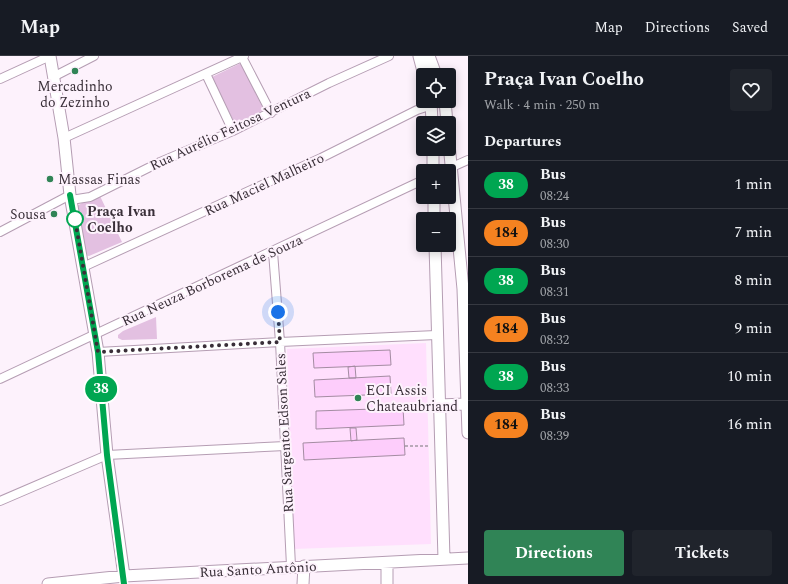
<!DOCTYPE html>
<html lang="en">
<head>
<meta charset="utf-8">
<style>
	body { margin:0; font-family:Spectral,serif; background:#20242c; color:#f1f3f6; height:100vh; display:flex; flex-direction:column; font-size:15px; white-space:nowrap }
	* { box-sizing:border-box; margin:0 }
	p { font-size:13px; color:#9ea1a6 }
	.icon { flex:none; width:22px; height:22px; fill:none; stroke:currentColor; stroke-width:2; stroke-linecap:round; stroke-linejoin:round }
	.map { position:relative; flex:1; overflow:hidden }
	.details { display:flex; flex-direction:column; background:#171b24; width:320px }
	.details>* { flex:none }
	.badge { padding:0 8px; border-radius:13px; font-size:14px; line-height:26px }
	.tools { position:absolute; left:416px; top:12px; display:grid; gap:8px }
	.tools a { display:grid; place-items:center; width:40px; height:40px; border-radius:4px; background:#171b24; box-shadow:0 2px 10px #0003; font-size:20px }
	.you { position:absolute; width:20px; height:20px; margin:-10px; border:3px solid #fff; border-radius:50%; background:#1a73e8; box-shadow:0 0 0 6px #1a73e833 }
	.map>.badge { position:absolute; translate:-50% -50%; box-shadow:0 0 0 2px #fff }
	h2 { padding:0 16px; font-size:15px; line-height:36px }
	.round { display:grid; place-items:center; flex:none; width:42px; height:42px; border-radius:4px; background:#20242c }
	.headline { display:flex; align-items:center; justify-content:space-between; height:68px; padding:0 16px }
	h1 { font-size:19px; font-weight:700; line-height:30px }
	.primary-button { display:flex; gap:8px; margin-top:auto; padding:8px 16px }
	.primary-button a { flex:1; height:46px; border-radius:4px; background:#308456; color:#fff; font-size:16px; font-weight:700; line-height:46px; text-align:center }
	.primary-button a+a { background:#20242c; color:#f1f3f6 }
	ul { padding:0; list-style:none }
	li { display:flex; align-items:center; gap:12px; height:48px; padding:0 16px; border-top:1px solid #363941 }
	li div { flex:1 }
	li b { display:block; font-size:15px }
	li em { font-style:normal }
	li .badge { min-width:44px; font-weight:700; text-align:center }
	header { display:flex; align-items:center; gap:24px; box-sizing:border-box; height:56px; padding:0 20px; background:#171b24; border-bottom:1px solid #363941 }
	header strong { font-size:19px }
	nav { display:flex; gap:22px; margin-inline-start:auto; font-size:14px }
	main { display:flex; flex:1; min-height:0 }
	.map>svg:first-child { display:block }
</style>
</head>
<body>
<header>
<strong>Map</strong>
<nav><a>Map</a><a>Directions</a><a>Saved</a></nav>
</header>
<main>
<div class="map">
<svg width="468" height="528" viewBox="0 0 468 528">
	<rect width="100%" height="100%" fill="#fdf2fc"/>
	<!-- built -->
	<path fill="#ffdffd" d="M 426,287 L 431,488 L 294,493 L 287,293 Z"/>
	<!-- green -->
	<path fill="#e3c0e1" d="M 241,7 L 264,54 L 235,68 L 212,21 Z
		M 100,140 L 122,186 L 89,200 L 85,199 L 77,150 L 89,143 Z
		M 156,261 L 157,283 L 122,284 L 118,282 L 118,279 L 123,275 Z"/>
	<!-- building -->
	<path fill="#fdcdfb" stroke="#a48ca2" d="M 390,294 L 391,309 L 314,312 L 313,297 Z
		M 355,310 L 356,322 L 349,322 L 348,311 Z
		M 390,320 L 391,338 L 315,341 L 314,324 Z
		M 403,352 L 404,369 L 316,373 L 316,355 Z
		M 350,372 L 356,372 L 357,384 L 351,385 Z
		M 404,382 L 405,399 L 304,404 L 303,387 Z"/>
	<g fill="none" stroke-linecap="round" stroke-linejoin="round">
		<!-- street casing -->
		<g stroke="#b59db3" stroke-width="10">
			<path id="street" d="M 242,1 L 271,57
				M 206,18 L 233,75
				M 53,21 L 94,0
				M 0,23 L 50,0
				M 64,82 L 244,0
				M 443,115 L 468,104
				M 71,144 L 90,141 L 160,106 L 233,75 L 329,27 L 389,0
				M 0,176 L 70,139
				M 273,196 L 280,286 L 291,510
				M 83,211 L 321,102 L 417,54 L 444,45
				M 98,296 L 280,286 L 436,279
				M 0,323 L 423,124
				M 0,445 L 107,399 L 285,390"/>
		</g>
		<!-- secondary casing -->
		<g stroke="#b59db3" stroke-width="13">
			<path id="secondary" d="M 50,0 L 64,82 L 70,139 L 98,296 L 107,399 L 124,520
				M 419,0 L 424,19
				M 429,0 L 436,19
				M 431,45 L 432,67
				M 445,45 L 447,67
				M 449,88 L 463,233 L 468,377
				M 433,93 L 433,115
				M 434,141 L 434,163
				M 435,189 L 444,503
				M 438,349 L 467,348
				M 48,528 L 124,520 L 468,502
				M 303,528 L 304,510
				M 387,528 L 387,507"/>
		</g>
		<!-- path -->
		<path stroke="#a399a2" stroke-width="1.5" stroke-dasharray="3 2" stroke-linecap="butt" d="M 405,390 L 430,390"/>
		<!-- street -->
		<use href="#street" stroke="#fff" stroke-width="8"/>
		<!-- secondary -->
		<use href="#secondary" stroke="#fff" stroke-width="11"/>
	</g>
	<g fill="none" stroke-linecap="round" stroke-linejoin="round">
		<!-- line casing -->
		<g stroke="#fff" stroke-width="9">
			<path id="line" d="M 70,139 L 98,296 L 107,399 L 124,528"/>
		</g>
		<!-- line -->
		<use href="#line" stroke="#00a651" stroke-width="6"/>
		<!-- walk -->
		<path stroke="#392f38" stroke-width="4" stroke-dasharray="0 7.2" d="M 75,163 L 74,158 L 98,296 L 280,286 L 278,256"/>
	</g>
	<!-- markers -->
	<g fill="#308456" stroke="#fdf2fc" stroke-width="1.5">
		<circle cx="75" cy="15" r="4"/>
		<circle cx="50" cy="123" r="4"/>
		<circle cx="54" cy="158" r="4"/>
		<circle cx="358" cy="342" r="4"/>
	</g>
	<circle fill="#fff" stroke="#00a651" stroke-width="2" cx="75" cy="163" r="8"/>
	<g text-anchor="middle" stroke-width="4" stroke-linejoin="round" paint-order="stroke">
		<!-- poi labels -->
		<g font-size="14" fill="#392f38" stroke="#fdf2fc" text-anchor="start">
			<text x="75" y="35" text-anchor="middle">Mercadinho<tspan x="75" dy="16">do Zezinho</tspan></text>
			<text x="58" y="128">Massas Finas</text>
			<text x="46" y="163" text-anchor="end">Sousa</text>
			<text x="366" y="339">ECI Assis<tspan x="366" dy="16">Chateaubriand</tspan></text>
		</g>
		<!-- street labels -->
		<g font-size="14" fill="#392f38" stroke="#fdf2fc">
			<text transform="translate(230 73) rotate(-25)" y="5">Rua Aurélio Feitosa Ventura</text>
			<text transform="translate(264 128) rotate(-25)" y="5">Rua Maciel Malheiro</text>
			<text transform="translate(212 224) rotate(-25)" y="5">Rua Neuza Borborema de Souza</text>
			<text transform="translate(284 377) rotate(-93)" y="5">Rua Sargento Edson Sales</text>
			<text transform="translate(258 513) rotate(-3)" y="5">Rua Santo Antônio</text>
		</g>
		<!-- stop labels -->
		<g font-size="14" font-weight="bold" fill="#392f38" stroke="#fdf2fc" text-anchor="start">
			<text x="87" y="160">Praça Ivan<tspan x="87" dy="16">Coelho</tspan></text>
		</g>
	</g>
</svg>
<div class="tools">
<a><svg class="icon" aria-label="locate" viewBox="0 0 24 24"><circle cx="12" cy="12" r="6"/><path d="M12 2v4M12 18v4M2 12h4M18 12h4"/></svg></a>
<a><svg class="icon" aria-label="layers" viewBox="0 0 24 24"><path d="M12 4l9 5-9 5-9-5zM3 14l9 5 9-5"/></svg></a>
<a>+</a>
<a>−</a>
</div>
<div class="you" style="left:278px;top:256px"></div>
<b class="badge" style="left:101px;top:333px;background:#00a651;color:#fff">38</b>
</div>
<section class="details">
<div class="headline"><div><h1>Praça Ivan Coelho</h1><p>Walk · 4 min · 250 m</p></div><a class="round"><svg class="icon" aria-label="heart" viewBox="0 0 24 24"><path d="M12 20l-8-8c-3-5 5-10 8-4 3-6 11-1 8 4z"/></svg></a></div>
<h2>Departures</h2>
<ul>
<li><span class="badge" style="background:#00a651;color:#fff">38</span><div><b>Bus</b><p>08:24</p></div><em>1 min</em></li>
<li><span class="badge" style="background:#f58220;color:#111">184</span><div><b>Bus</b><p>08:30</p></div><em>7 min</em></li>
<li><span class="badge" style="background:#00a651;color:#fff">38</span><div><b>Bus</b><p>08:31</p></div><em>8 min</em></li>
<li><span class="badge" style="background:#f58220;color:#111">184</span><div><b>Bus</b><p>08:32</p></div><em>9 min</em></li>
<li><span class="badge" style="background:#00a651;color:#fff">38</span><div><b>Bus</b><p>08:33</p></div><em>10 min</em></li>
<li><span class="badge" style="background:#f58220;color:#111">184</span><div><b>Bus</b><p>08:39</p></div><em>16 min</em></li>
</ul>
<div class="primary-button"><a>Directions</a><a>Tickets</a></div>
</section>
</main>
</body>
</html>
